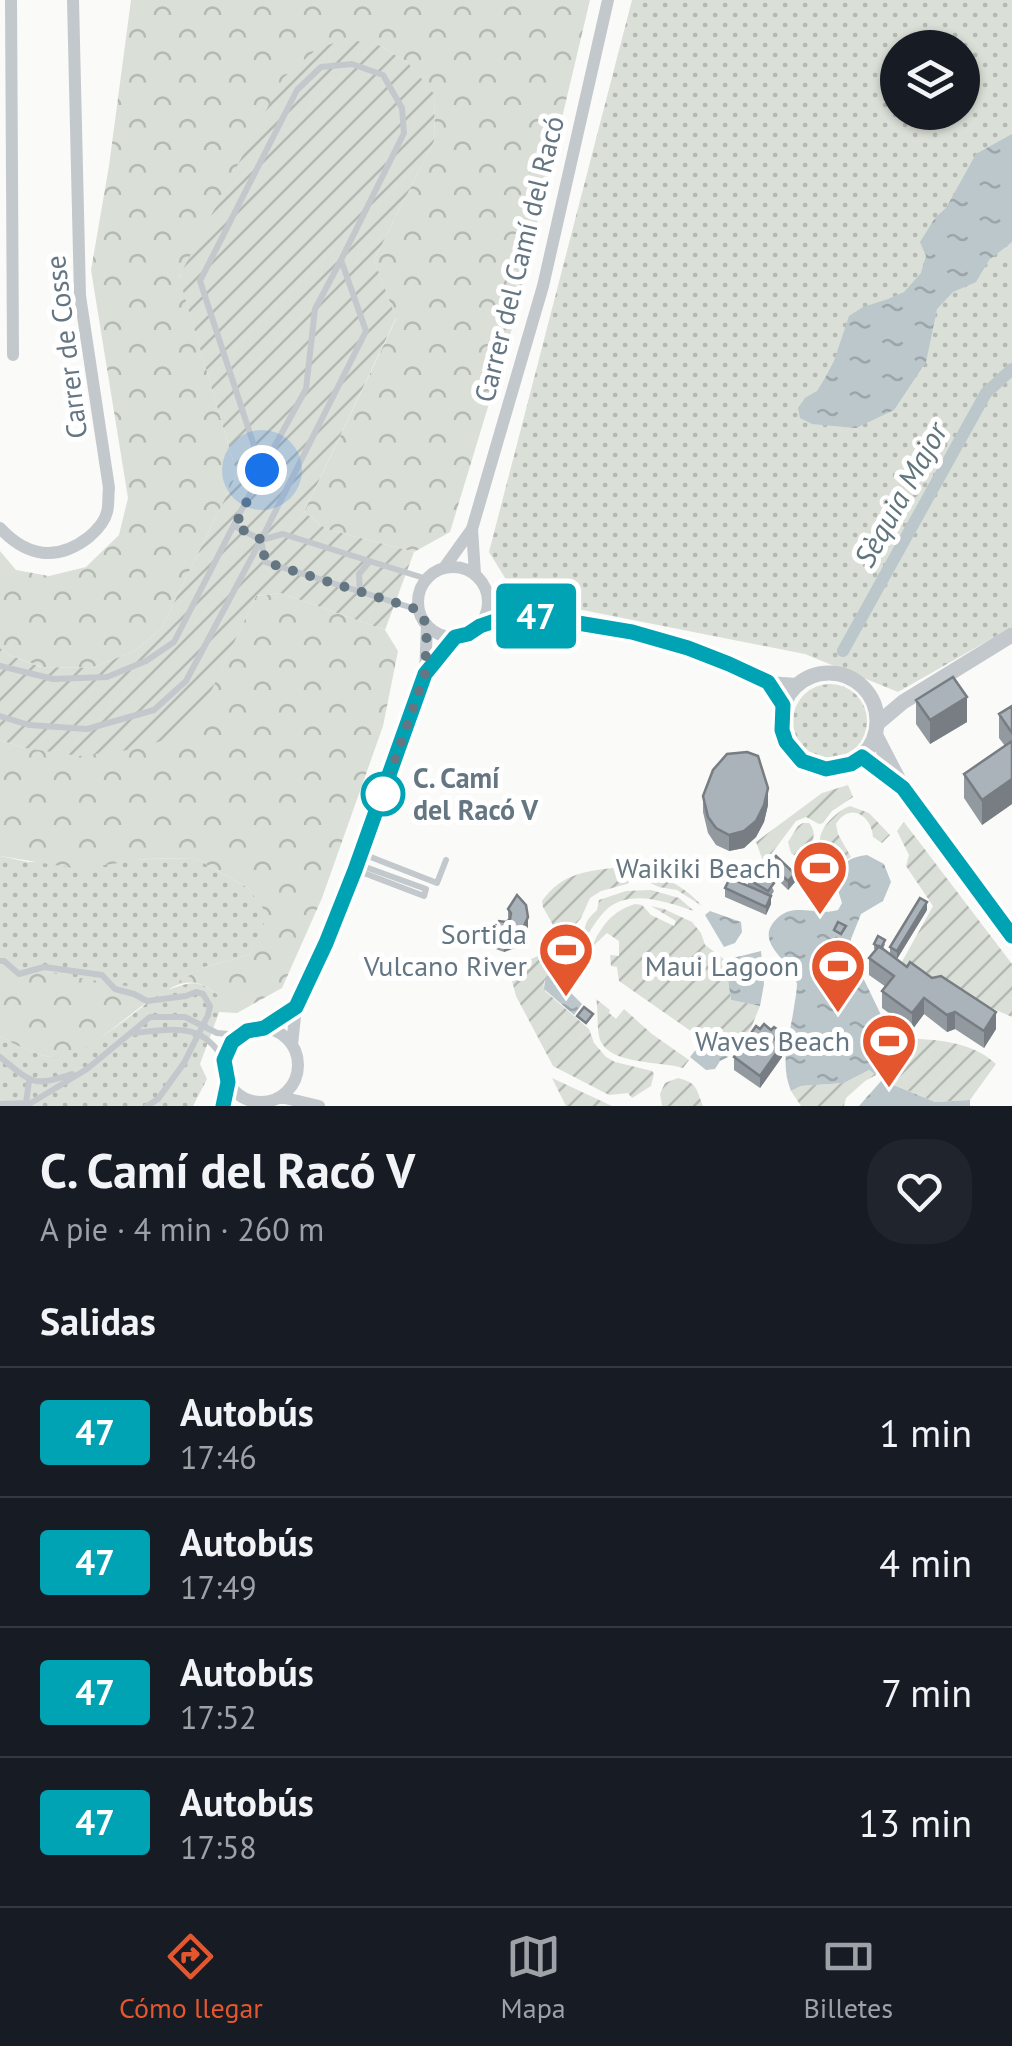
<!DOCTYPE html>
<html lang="es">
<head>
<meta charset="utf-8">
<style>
	body { margin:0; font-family:"PT Sans",sans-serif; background:#20242c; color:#f1f3f6; height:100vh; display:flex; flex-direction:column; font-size:38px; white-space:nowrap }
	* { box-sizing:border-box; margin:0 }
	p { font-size:32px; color:#9ea1a6 }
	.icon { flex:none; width:55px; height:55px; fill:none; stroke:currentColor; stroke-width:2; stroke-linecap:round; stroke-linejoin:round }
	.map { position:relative; height:1106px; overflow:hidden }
	.side { display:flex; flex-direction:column; background:#171b24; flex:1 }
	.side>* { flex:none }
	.badge { padding:0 20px; border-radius:8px; font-size:35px; line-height:65px }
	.buttons { position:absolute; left:880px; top:30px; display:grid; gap:20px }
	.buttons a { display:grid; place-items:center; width:100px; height:100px; border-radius:50%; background:#171b24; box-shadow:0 2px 8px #0004; font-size:50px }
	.you { position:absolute; width:50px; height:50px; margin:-25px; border:8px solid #fff; border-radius:50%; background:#1a73e8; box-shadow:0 0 0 15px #1a73e833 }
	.map>.badge { position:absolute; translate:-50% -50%; box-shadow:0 0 0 5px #fff }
	h2 { padding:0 40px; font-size:38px; line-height:90px }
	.round { display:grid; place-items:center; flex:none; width:105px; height:105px; border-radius:40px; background:#20242c }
	.headline { display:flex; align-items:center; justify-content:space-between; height:170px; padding:0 40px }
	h1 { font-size:48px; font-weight:800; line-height:75px }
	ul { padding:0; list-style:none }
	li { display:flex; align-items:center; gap:30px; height:130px; padding:0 40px; border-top:2px solid #363941 }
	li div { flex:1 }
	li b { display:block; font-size:38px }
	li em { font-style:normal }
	li .badge { min-width:110px; font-weight:700; text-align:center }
	.dock { display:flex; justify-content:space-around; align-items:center; height:140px; border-top:2px solid #363941; background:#171b24; font-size:28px; color:#9ea1a6 }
	.dock a { display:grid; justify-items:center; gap:5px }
	.dock .current { color:#e4572e }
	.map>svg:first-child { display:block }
</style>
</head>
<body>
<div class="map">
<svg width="1012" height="1106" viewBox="0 0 1012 1106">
	<defs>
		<pattern id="grass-dots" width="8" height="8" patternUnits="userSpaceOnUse" patternTransform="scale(2.5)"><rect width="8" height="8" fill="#dadfd7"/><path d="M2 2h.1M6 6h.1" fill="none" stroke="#b4b9b4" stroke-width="1.8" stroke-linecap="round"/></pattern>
		<pattern id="forest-crowns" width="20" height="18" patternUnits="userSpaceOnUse" patternTransform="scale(2.5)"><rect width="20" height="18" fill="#dadfd7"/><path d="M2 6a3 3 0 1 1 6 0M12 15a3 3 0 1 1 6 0" fill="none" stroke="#b4b9b4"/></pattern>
		<pattern id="garden-furrows" width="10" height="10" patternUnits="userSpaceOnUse" patternTransform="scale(2.5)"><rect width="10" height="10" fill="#dadfd7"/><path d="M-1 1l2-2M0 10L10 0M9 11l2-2" fill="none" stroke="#b4b9b4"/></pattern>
		<pattern id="water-ripples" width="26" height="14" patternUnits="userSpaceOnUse" patternTransform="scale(2.5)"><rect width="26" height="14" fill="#bbc7cb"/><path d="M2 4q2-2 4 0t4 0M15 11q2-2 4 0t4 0" fill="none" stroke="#9ca6aa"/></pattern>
	</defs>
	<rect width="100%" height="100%" fill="#fafaf8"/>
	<!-- grass -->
	<path fill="url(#grass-dots)" fill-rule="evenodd" d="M 632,0 L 1012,0 L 1012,627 L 898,692 L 805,654 L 517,597 L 489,552 ZM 898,48 L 962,48 L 962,112 L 898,112 Z
		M793 721a37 37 0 1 1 74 0a37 37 0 1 1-74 0Z
		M 0,856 L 28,862 L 195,858 L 248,888 L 269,915 L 249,955 L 204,967 L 168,990 C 197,979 199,981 224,999 L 200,1064 L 207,1079 L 193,1106 L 0,1106 L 0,1036 C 13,1043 37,1056 52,1057 C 81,1059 136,1011 160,993 L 0,964 Z"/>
	<!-- forest -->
	<path fill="url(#forest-crowns)" d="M 131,0 L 590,0 L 512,328 L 450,532 L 414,552 L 326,529 L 304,512 L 396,319 L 374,260 L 434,141 L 435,96 L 409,64 L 381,46 L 179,276 L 237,474 L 161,629 L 135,651 L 91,668 L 42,667 L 9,655 L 0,648 L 0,551 L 16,570 L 49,576 L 86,567 L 119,535 L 128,498 L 91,270 L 109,166 Z
		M 281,593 L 385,630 L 398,651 L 383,726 L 322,898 L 282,988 L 237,1013 L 219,1012 L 223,999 C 215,993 207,985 196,983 C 156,975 97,1061 51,1057 C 35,1055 14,1044 0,1036 L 0,964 L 161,992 L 204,967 L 249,955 L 268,915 L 248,888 L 195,858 L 144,859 L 79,869 L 0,856 L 0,740 L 25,748 L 197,720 L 256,596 Z"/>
	<!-- garden -->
	<path fill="url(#garden-furrows)" d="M 347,39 L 381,46 L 409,64 L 435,95 L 434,141 L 374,260 L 396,318 L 304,512 L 326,529 L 414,552 L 385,630 L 281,593 L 256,596 L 197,721 L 170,738 L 136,749 L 79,756 L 25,748 L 0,740 L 0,648 L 9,655 L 41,667 L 91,668 L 135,651 L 161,629 L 237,474 L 179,277 L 283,78 L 318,48 Z
		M 848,785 L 853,797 L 832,811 L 823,823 L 819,824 L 806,817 L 796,821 L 754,877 L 762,858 L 756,842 L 822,793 Z
		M 850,806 L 869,813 L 890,835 L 882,843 L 873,837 C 872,816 850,801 836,824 L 838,834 L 851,857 L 846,860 C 839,859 828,858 823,851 C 811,834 836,811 850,806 Z
		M 904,822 L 1012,964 L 1012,1017 L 899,967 L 933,906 L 906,866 L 909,855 L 897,831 Z
		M 803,823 L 809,823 C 820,835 810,853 795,856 L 791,853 L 788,842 L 798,826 Z
		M 618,867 C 651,871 679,880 702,906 L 677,890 L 659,887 L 642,879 L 633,879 L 627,884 L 601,891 L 590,898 L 581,918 L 570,931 L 569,943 L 558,955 L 554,975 C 544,976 541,985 546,992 L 589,1029 L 594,1043 L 606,1057 L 615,1062 L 652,1071 L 654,1074 L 651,1086 L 632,1098 L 628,1093 L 609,1095 L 553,1066 L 516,996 L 509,969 L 538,956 L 558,934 L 543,907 L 542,901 C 563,872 586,872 618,867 Z
		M 651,890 L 679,898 L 694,911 C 667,902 627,887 604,912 C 592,925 584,943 573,958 C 572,946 576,945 581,936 C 589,922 582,924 597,910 L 599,900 L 626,891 Z
		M 635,904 L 642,905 L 651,915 L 674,926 L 676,921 L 651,906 L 664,909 L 692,922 L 701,933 L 705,945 L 725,960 L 731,1000 L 760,1006 L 751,1028 L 728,1057 L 619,981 L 617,967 L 611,966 L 610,955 L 619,956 L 619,941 L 607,933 L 592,947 C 601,926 612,911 635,904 Z
		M 596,999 L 610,1010 L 609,1013 L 616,1019 L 624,1009 L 652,1034 L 689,1060 L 683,1068 C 661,1061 610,1065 600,1040 C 596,1027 599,1012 596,999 Z
		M 905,1038 C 938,1040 971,1041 996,1064 L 970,1100 L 935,1102 L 883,1080 L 886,1042 Z
		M 869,1070 L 876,1075 L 865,1081 L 846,1098 L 844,1106 L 801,1106 L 791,1091 L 801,1086 L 844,1083 Z
		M 552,1078 L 612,1106 L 566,1106 Z
		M 678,1078 C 698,1083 696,1089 703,1106 L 662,1106 L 660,1094 L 665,1083 Z"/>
	<!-- water -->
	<path fill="url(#water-ripples)" d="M 1012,134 L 1012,242 L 989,260 L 976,282 L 953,292 L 937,309 L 926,362 L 894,410 L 856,428 L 812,424 L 800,418 L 798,408 L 805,398 L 817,391 L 825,378 L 834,361 L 849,316 L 863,307 L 888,299 L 904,292 L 921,273 L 926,256 L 920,242 L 935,218 L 946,208 L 976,154 Z
		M 867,855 L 884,864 L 891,882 L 883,901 L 861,914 L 851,939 L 851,953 L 885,1023 L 876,1075 L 869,1070 L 844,1083 L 801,1086 L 791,1091 C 779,1061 790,1037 794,1007 C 795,1000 797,991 797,984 C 794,963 756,945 773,923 C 791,899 815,917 838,910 L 842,903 L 835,881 C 840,864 849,857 867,855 Z
		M 710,911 L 741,922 L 742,932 L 735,943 L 724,947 L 705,915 Z
		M 761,951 L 764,984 L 760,1006 L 731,1000 L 725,960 Z
		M 550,975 L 560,977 L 564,986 L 582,1004 L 574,1015 L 544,989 L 545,979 Z
		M 704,1039 L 728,1057 L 720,1061 L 715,1069 L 706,1070 L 690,1057 Z
		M 882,1080 L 935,1102 L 970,1100 L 970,1106 L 859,1106 Z"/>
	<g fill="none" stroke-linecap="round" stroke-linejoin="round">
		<!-- canal -->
		<path stroke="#bbc7cb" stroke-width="12" d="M 843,651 L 986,393 L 1012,369"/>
		<!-- service -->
		<path stroke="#c3c8cc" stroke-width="6" d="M 262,469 L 306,389 L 315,309 L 341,260
			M 235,526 L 261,540
			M 360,592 L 359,574 L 369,562
			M 419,610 L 265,562 L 261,540 L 283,534 L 427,579
			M 0,666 L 53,679 L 107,677 L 146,661 L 174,642 L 262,470 L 200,281 L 297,90 L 321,67 L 352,64 L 383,75 L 402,108 L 404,133 L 341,260 L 366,331 L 261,540 L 186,681 L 154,710 L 87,729 L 29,725 L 0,716
			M 363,854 L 437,883 L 446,860
			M 356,870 L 424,896 L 426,889 L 357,864
			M 0,961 L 4,961 L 19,974 L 44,967 L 102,975 L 115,989 L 134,994 L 147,1001 L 186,996 L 196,992 L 203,994 L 210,1006 L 208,1015
			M 131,1033 C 172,1030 201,1020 224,1060
			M 0,1057 C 31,1082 32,1088 72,1074
			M 26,1103 L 29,1081
			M 0,1104 L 31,1103 L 87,1069 L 150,1017 L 185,1017 L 217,1033 L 239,1035
			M 147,1106 L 158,1099 L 184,1063"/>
		<!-- minor -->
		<path stroke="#c3c8cc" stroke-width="12" d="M 11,0 L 13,355
			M 0,528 C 27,557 57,562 89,537 C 96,531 105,521 107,512 C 109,505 108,495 109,488 L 80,296 L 73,0
			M 472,529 L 543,286 L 608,0
			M418 602a35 35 0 1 1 70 0a35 35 0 1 1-70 0Z
			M 444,568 L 472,529 L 475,574
			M 487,592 L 518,613 L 633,632 L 688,648 L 729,664 L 768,682 L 797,684
			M 480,626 L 518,613
			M 425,674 L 455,637
			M 768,682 L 783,705
			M 264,1028 L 296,1007
			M224 1065a37 37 0 1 1 74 0a37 37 0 1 1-74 0Z
			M 292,1045 L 296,1007 L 325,943 L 355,870 L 425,674 L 427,625
			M 281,1097 L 319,1106
			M 223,1106 L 228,1083"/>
		<!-- tertiary -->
		<path stroke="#c3c8cc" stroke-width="15" d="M781 721a48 48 0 1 1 96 0a48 48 0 1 1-96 0Z
			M 877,724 L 903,702 L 1012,635
			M 875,734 L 903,788 L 1012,936
			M 862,757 L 900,786"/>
		<!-- service-bridge -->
		<path stroke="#c3c8cc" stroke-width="6" d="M 184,1063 L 208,1015"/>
	</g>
	<!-- wall -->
	<path fill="#929a9f" d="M 916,700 L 967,722 L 930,744 L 916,724 Z
		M 1012,706 L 1012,804 L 982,825 L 964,798 L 964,774 L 1005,746 L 999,738 L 999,714 Z
		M 703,796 L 768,805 L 764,822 L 756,837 L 744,848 L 729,851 L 716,845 L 708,833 L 703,812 Z
		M 769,863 L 795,882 L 788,890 L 769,871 Z
		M 748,879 L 768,880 L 774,891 L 771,896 L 771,904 L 766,915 L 725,897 L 725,888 L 748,886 Z
		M 508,909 L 528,929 L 524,939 L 517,947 L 504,952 L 490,947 L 490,935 L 508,921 Z
		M 927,910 L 897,959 L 996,1029 L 984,1048 L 955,1029 L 947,1032 L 924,1014 L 912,1030 L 882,1008 L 882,991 L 886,987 L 869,975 L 869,958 L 876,950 L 874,949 L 874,944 L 885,944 L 883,949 L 890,954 L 890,947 Z
		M 760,1029 L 780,1043 L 782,1057 L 760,1088 L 734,1070 L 734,1057 Z"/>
	<!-- shaded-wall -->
	<path fill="#777d82" d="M 967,697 L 967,722 L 930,744 L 930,720 Z
		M 1012,779 L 1012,804 L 982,825 L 982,800 Z
		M 768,788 L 768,805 L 764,822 L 756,837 L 744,848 L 729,851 L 729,835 Z
		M 795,874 L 795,882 L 788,890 L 788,881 Z
		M 771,896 L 771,904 L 766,915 L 766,907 Z
		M 927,902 L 927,910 L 897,959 L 897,951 Z
		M 528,917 L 528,929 L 524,939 L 517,947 L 504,952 L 504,939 Z
		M 924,998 L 924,1014 L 912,1030 L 912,1013 Z
		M 955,1012 L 955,1029 L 947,1032 L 947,1015 Z
		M 996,1012 L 996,1029 L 984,1048 L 984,1031 Z
		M 782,1045 L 782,1057 L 760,1088 L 760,1076 Z"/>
	<!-- building -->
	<path fill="#aab3b9" stroke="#777d82" stroke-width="2.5" d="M 953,677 L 967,697 L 930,720 L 916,700 Z
		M 1012,706 L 1012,733 L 999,714 Z
		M 1012,741 L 1012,779 L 982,800 L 964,774 Z
		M 747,752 L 758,756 L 768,788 L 764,805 L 756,821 L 744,831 L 729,835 L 716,828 L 708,817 L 703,796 L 713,770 L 727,754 Z
		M 776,856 L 795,874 L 788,881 L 769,863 Z
		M 760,869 L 768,874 L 766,878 L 774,883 L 768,891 L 748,879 L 754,871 L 757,873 Z
		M 730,878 L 771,896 L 766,907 L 725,888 Z
		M 517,895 L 526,905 L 528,917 L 524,926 L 517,935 L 504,939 L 490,935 L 499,921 L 506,922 L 510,919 L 511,913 L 508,909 Z
		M 920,898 L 927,902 L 897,951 L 890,947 Z
		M 838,922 L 846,926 L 841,934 L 834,930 Z
		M 878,936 L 885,940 L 881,948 L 874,944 Z
		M 879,946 L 907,967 L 910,962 L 932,978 L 941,976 L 996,1012 L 984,1031 L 955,1012 L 947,1015 L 924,998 L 912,1013 L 882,991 L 894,976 L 869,958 Z
		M 584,1007 L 593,1014 L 586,1023 L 577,1016 Z
		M 764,1024 L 771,1030 L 774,1027 L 780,1031 L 774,1039 L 782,1045 L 760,1076 L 734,1057 L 756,1026 L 760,1029 Z"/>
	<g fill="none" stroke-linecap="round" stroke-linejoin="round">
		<!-- line casing -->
		<g stroke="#fff" stroke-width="22">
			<path id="line" d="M 223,1106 L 228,1082 L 224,1060 L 232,1042 L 247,1031 L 264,1028 L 296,1007 L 326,943 L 355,870 L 425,674 L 455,637 L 468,634 L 480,626 L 518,613 L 632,632 L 688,648 L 729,664 L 768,682 L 783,705 L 782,730 L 786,742 L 802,761 L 826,769 L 851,764 L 862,757 L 903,788 L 1012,936"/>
		</g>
		<!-- line -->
		<use href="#line" stroke="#00a3b4" stroke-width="15"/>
		<!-- walk -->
		<path stroke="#657683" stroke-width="10" stroke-dasharray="0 18" d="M 262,470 L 235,526 L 262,540 L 265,562 L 419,610 L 427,626 L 425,674 L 383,794"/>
	</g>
	<!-- icons -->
	<defs>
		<g id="stadium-pin" transform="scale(2.875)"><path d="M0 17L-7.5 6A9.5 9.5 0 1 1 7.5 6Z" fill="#e4572e" stroke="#fff"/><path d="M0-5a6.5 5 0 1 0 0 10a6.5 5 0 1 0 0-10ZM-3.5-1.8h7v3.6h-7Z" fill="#fff"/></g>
	</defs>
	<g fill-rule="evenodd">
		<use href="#stadium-pin" x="820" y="868"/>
		<use href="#stadium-pin" x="566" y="950"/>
		<use href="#stadium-pin" x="838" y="966"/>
		<use href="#stadium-pin" x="889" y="1041"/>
	</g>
	<!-- markers -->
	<circle fill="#fff" stroke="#00a3b4" stroke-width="5" cx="383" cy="794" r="20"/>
	<g text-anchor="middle" stroke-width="10" stroke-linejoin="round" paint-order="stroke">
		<!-- street labels -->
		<g font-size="28" fill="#657683" stroke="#fff">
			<text transform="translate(519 259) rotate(-76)" y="10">Carrer del Camí del Racó</text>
			<text transform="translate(66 347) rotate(-97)" y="10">Carrer de Cosse</text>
		</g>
		<!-- stop labels -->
		<g font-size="28" font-weight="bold" fill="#657683" stroke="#fff" text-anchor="start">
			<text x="413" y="788">C. Camí<tspan x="413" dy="32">del Racó V</tspan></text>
		</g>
		<!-- poi labels -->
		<g font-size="28" fill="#657683" stroke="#fff" text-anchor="end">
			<text x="781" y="878">Waikiki Beach</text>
			<text x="527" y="944">Sortida<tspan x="527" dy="32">Vulcano River</tspan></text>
			<text x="799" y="976">Maui Lagoon</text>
			<text x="850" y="1051">Waves Beach</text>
		</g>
		<!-- water labels -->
		<g font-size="30" font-style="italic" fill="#60757c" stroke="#fff">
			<text transform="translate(901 495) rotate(-61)" y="10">Sèquia Major</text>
		</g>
	</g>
</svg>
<div class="buttons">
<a><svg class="icon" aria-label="layers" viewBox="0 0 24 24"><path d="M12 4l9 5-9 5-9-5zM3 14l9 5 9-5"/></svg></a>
</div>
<div class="you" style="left:262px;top:470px"></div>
<b class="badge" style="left:536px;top:616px;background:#00a3b4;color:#fff">47</b>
</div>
<section class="side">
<div class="headline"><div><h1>C. Camí del Racó V</h1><p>A pie · 4 min · 260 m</p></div><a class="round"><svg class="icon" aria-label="heart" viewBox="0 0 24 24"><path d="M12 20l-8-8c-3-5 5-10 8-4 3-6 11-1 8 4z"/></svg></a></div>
<h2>Salidas</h2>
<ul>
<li><span class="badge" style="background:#00a3b4;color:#fff">47</span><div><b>Autobús</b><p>17:46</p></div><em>1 min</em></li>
<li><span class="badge" style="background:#00a3b4;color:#fff">47</span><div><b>Autobús</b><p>17:49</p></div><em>4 min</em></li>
<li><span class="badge" style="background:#00a3b4;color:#fff">47</span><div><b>Autobús</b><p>17:52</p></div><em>7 min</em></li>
<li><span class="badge" style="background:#00a3b4;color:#fff">47</span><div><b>Autobús</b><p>17:58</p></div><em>13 min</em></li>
</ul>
</section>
<nav class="dock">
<a class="current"><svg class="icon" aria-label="directions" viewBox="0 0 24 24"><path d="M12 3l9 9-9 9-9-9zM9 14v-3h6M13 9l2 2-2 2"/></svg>Cómo llegar</a>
<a><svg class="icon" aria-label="map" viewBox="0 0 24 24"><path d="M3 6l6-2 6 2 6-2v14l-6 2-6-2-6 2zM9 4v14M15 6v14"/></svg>Mapa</a>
<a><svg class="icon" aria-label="tickets" viewBox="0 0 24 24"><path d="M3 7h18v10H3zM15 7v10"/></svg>Billetes</a>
</nav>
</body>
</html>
